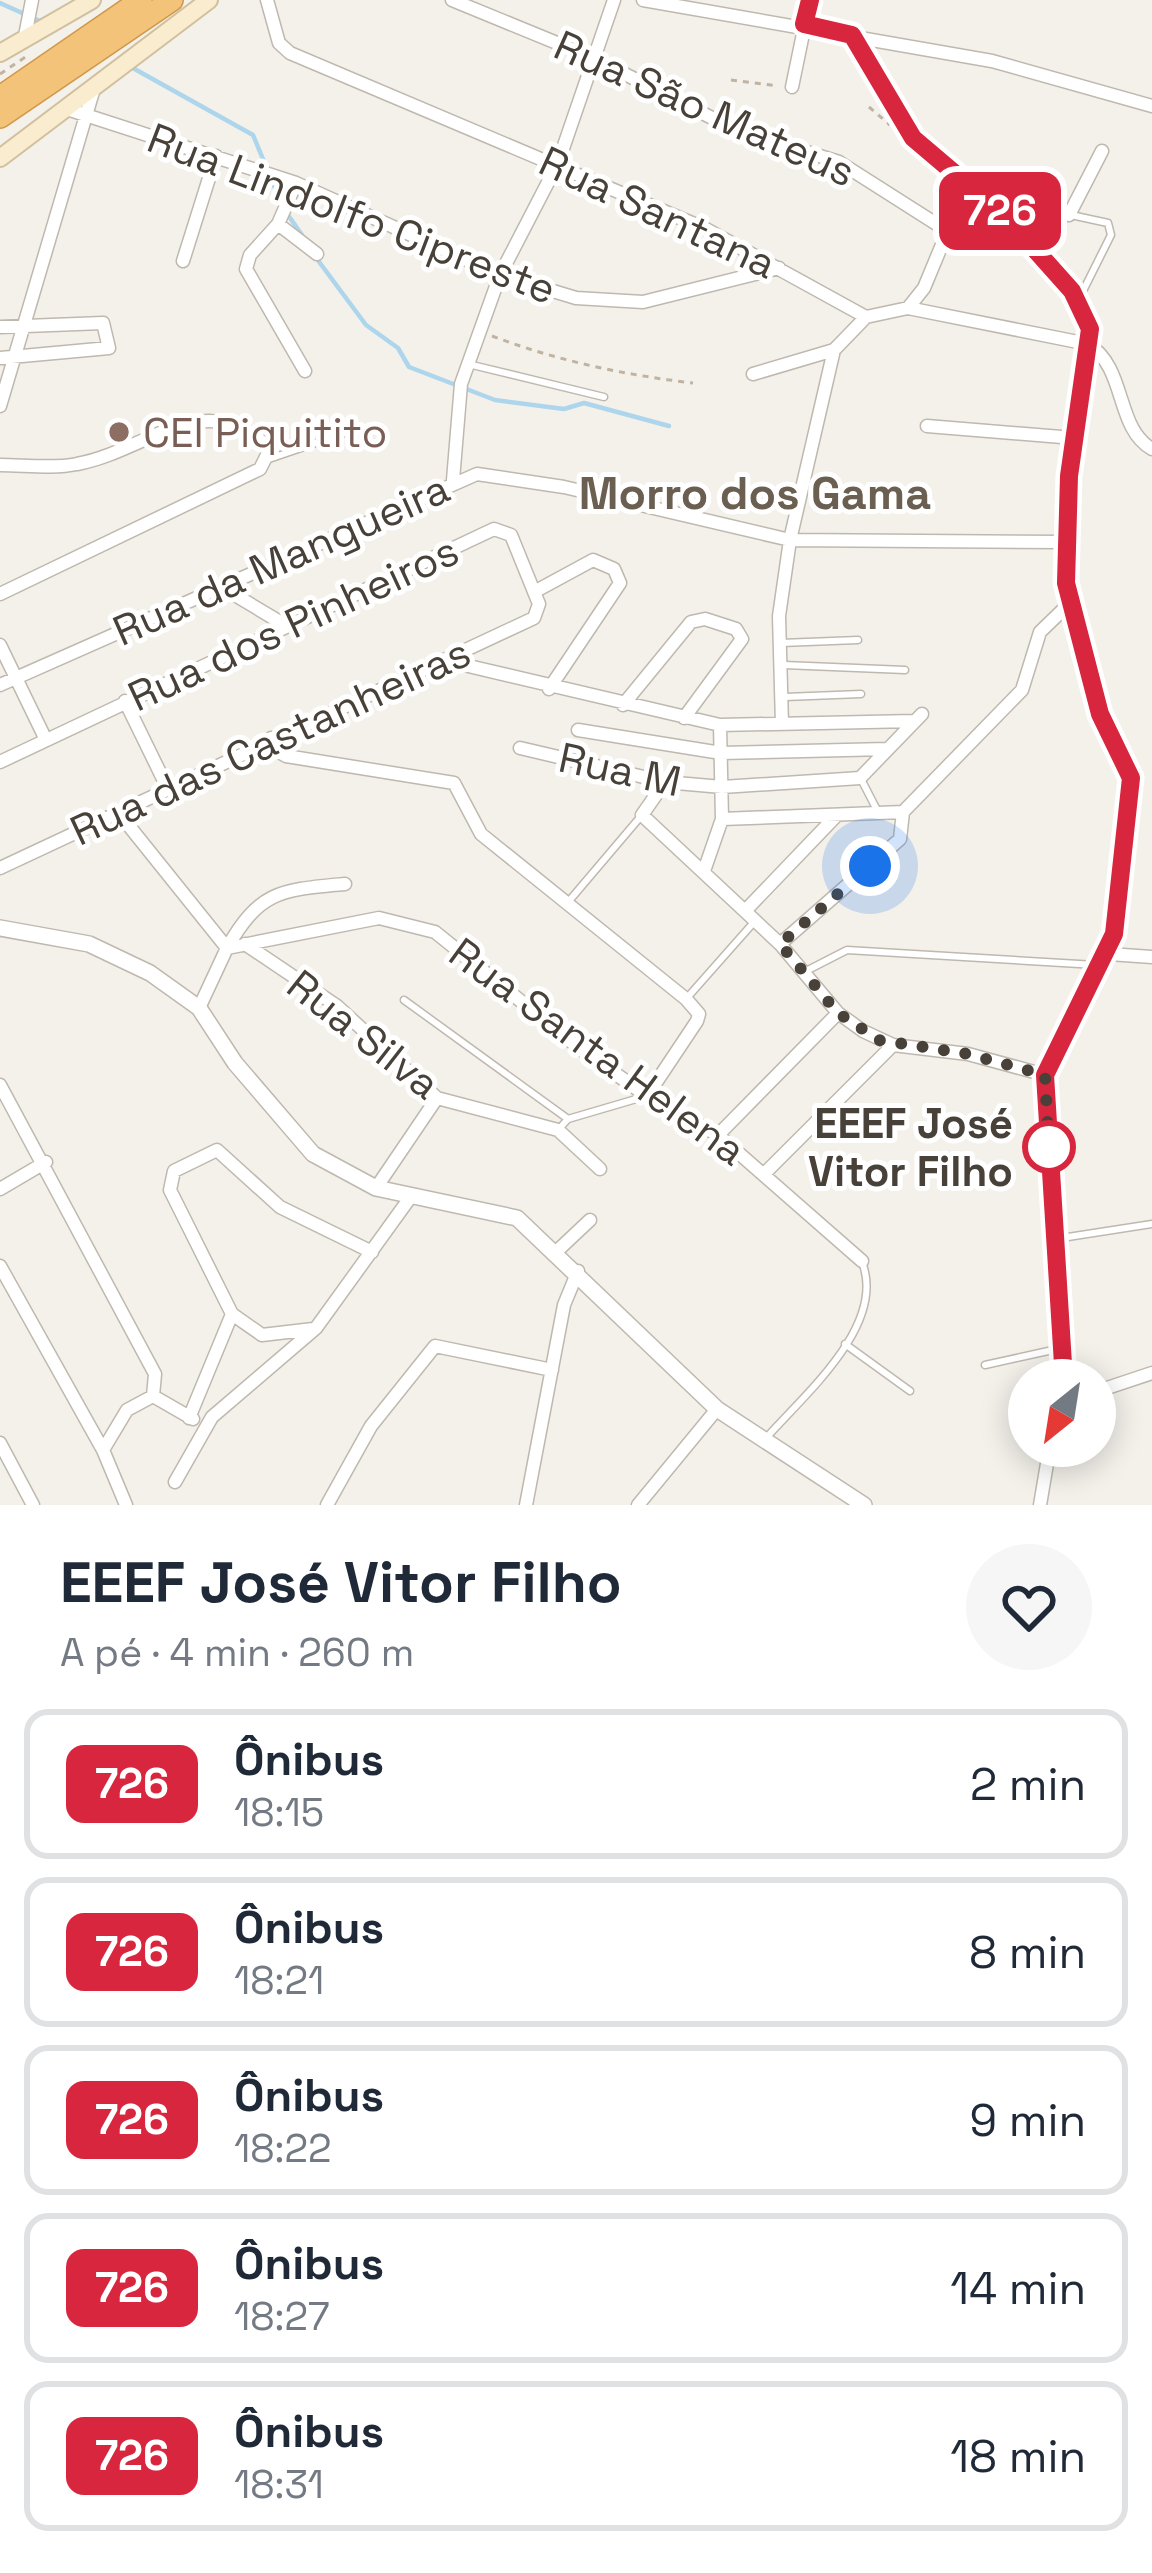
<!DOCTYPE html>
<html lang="pt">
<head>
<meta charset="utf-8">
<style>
	body { margin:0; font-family:"Space Grotesk",sans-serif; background:#f6f6f7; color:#1f2937; height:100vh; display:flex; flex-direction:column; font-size:45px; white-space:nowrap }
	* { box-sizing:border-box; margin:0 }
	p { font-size:39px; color:#747a83 }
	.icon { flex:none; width:66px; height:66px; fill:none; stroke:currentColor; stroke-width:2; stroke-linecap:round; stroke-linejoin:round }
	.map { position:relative; height:1505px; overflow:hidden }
	.side { display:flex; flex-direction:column; background:#fff; flex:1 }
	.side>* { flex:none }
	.badge { padding:0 24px; border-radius:18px; font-size:42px; line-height:78px }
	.needle { width:78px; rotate:210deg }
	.fabs { position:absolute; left:1008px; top:1359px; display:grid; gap:24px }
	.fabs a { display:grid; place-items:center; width:108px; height:108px; border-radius:50%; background:#fff; box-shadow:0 6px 30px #0003; font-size:60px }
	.you { position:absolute; width:60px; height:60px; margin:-30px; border:9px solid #fff; border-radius:50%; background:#1a73e8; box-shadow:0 0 0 18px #1a73e833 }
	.map>.badge { position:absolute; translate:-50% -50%; box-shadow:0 0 0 6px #fff }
	.round { display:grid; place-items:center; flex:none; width:126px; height:126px; border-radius:63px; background:#f6f6f7 }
	.headline { display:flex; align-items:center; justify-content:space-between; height:204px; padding:0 60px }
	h1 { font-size:57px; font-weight:800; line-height:90px }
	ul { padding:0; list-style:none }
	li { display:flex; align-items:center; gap:36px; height:150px; margin:0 24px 18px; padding:0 36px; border:6px solid #e0e1e3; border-radius:24px }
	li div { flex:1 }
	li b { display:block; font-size:45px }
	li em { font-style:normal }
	li .badge { min-width:132px; font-weight:700; text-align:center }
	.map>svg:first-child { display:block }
</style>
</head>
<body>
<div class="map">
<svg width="1152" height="1505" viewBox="0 0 1152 1505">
	<rect width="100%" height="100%" fill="#f4f1eb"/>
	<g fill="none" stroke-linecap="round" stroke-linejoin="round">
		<!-- stream -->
		<path stroke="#add5eb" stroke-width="4.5" d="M 0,3 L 40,21
			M 131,67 L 253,135 L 282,205
			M 288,215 L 302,235
			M 314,255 L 366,325 L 398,348 L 409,367 L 495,400 L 564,409 L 584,403 L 669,426"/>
		<!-- service casing -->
		<g stroke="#bfb8ae" stroke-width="9">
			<path id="service" d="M 1029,238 L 1071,215 L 1108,223 L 1111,235 L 1079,299
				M 468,364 L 604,397
				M 269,459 L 345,433
				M 781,643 L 858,640
				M 784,665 L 905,670
				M 785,697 L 861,694
				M 861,779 L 877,810
				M 569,901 L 642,815
				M 806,971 L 847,950 L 1096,965
				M 686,999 L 755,921
				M 404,1000 L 568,1119
				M 558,1130 L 568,1119 L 643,1097
				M 1055,1239 L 1152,1224
				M 845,1344 L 910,1391
				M 985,1365 L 1062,1348
				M 767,1437 C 804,1395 887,1325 862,1262"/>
		</g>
		<!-- minor casing -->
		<g stroke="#bfb8ae" stroke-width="15">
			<path id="minor" d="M 267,0 L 279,43 L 290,53 L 706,229 L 866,317 L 908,308 L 1088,344 C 1127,368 1115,428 1152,449
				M 452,0 L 591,57 L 736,130 L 839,162 L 949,232
				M 643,0 L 992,61 L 1152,106
				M 852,35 L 913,138 L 1006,217 L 1072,291 L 1090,329 L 1069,476 L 1066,583 L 1100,714 L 1131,779 L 1114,934 L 1045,1075 L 1064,1380
				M 25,36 L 32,0
				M 792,87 L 810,0
				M 67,109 L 296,183 L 500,275 L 576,298 L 643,302 L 779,268
				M 296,183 L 278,224 L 317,254
				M 1069,215 L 1102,151
				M 278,224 L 250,255 L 246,269 L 305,371
				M 183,261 L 216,156
				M 908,308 L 924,288 L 968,182
				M 0,327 L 103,323 L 109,348 L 0,358
				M 753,374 L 834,350
				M 0,406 L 95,85
				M 927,426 L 1074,438
				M 0,465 C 24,465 53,469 77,464 C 148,451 204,384 270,449 L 260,469 L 0,594
				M 453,480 L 461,384 L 500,275 L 558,163 L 614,0
				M 220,586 L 285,625
				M 534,592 L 593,560 L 614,569 L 620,583 L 549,689
				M 0,645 L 46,740
				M 443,660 L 720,725 L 914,721
				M 0,685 L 477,474 L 564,487 L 790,540 L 1067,542
				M 125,701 L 167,787
				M 623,705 L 691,622 L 705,619 L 736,629 L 742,639 L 684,718
				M 782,724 L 779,616 L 790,540 L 834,350 L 866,317
				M 578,730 L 721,753 L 887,749
				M 271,738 L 274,749 L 286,756 L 454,783 L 481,834 L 686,999 L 699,1014 L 697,1021 L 647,1096
				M 520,748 L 665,782 L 722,787 L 860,778 L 922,714
				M 0,762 L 494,529 L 511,535 L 539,604 L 534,618 L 0,868
				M 665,782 L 642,815 L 780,944 L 838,1013 L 863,1031 L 893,1045 L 968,1054 L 1045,1075
				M 117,811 L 227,948 C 260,890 281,890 345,884
				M 722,819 L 903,812 L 1022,690 L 1040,632 L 1071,602
				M 704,871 L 722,819 L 720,725
				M 745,911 L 837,815
				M 245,944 L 337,1006 L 437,1098 L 558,1130 L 600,1169
				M 780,944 L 900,839 L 903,812
				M 1109,954 L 1152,957
				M 199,1008 L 227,948 L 379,918 L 435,932 L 579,1048 L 647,1096 L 718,1135 L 862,1261
				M 0,1085 L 155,1374 L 153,1396 L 127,1410 L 103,1450
				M 718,1135 L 838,1013
				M 764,1174 L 893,1045
				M 376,1188 L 437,1098
				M 0,1189 L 46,1162
				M 556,1252 L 590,1220
				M 0,1266 L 103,1450 L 126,1505
				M 232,1314 L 262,1335 L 313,1329
				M 1095,1392 L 1152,1373
				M 153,1396 L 193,1419
				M 189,1418 L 232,1314 L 170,1190 L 174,1171 L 217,1150 L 280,1207 L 372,1252
				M 0,1443 L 33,1505
				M 175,1482 L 212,1417 L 316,1328 L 412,1195
				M 327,1505 L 371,1426 L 435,1346 L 552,1370
				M 526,1505 L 564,1305 L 578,1271
				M 638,1505 L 717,1409
				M 1040,1505 L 1050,1446"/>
		</g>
		<!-- tertiary casing -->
		<g stroke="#bfb8ae" stroke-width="18">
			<path id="tertiary" d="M 0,928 L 89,944 L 150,973 L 199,1008 L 235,1063 L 313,1154 L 376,1188 L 517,1218 L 717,1409 L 864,1505"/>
		</g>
		<!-- secondary casing -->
		<g stroke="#d0c09e" stroke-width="20">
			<path id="secondary" d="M 0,53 L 92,0
				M 0,158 L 209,0"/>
		</g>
		<!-- motorway casing -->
		<g stroke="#d19748" stroke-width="24">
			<path id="motorway" d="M 0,97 L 141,0
				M 0,117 L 172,0"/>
		</g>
		<!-- path -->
		<path stroke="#c0b3a1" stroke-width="3" stroke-dasharray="6 6" stroke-linecap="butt" d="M 0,74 L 27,56
			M 731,80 L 778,86
			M 869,107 L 890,125
			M 492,336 C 558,361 625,375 693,383"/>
		<!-- service -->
		<use href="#service" stroke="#fff" stroke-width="6"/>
		<!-- minor -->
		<use href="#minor" stroke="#fff" stroke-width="12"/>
		<!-- tertiary -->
		<use href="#tertiary" stroke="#fff" stroke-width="15"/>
		<!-- secondary -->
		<use href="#secondary" stroke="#faedcf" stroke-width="16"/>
		<!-- motorway -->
		<use href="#motorway" stroke="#f2c378" stroke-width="21"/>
	</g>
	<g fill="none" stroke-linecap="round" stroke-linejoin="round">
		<!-- line casing -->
		<g stroke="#fff" stroke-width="27">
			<path id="line" d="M 810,0 L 804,24 L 852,35 L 913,138 L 1006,217 L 1072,291 L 1090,329 L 1069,476 L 1066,583 L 1100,714 L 1131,778 L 1114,934 L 1045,1075 L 1064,1380"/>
		</g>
		<!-- line -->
		<use href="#line" stroke="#d7263d" stroke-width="18"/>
		<!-- walk -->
		<path stroke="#484139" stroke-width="12" stroke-dasharray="0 21.6" d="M 870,866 L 780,944 L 838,1013 L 879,1040 L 968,1054 L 1045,1075 L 1049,1152 L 1049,1147"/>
	</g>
	<!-- markers -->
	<circle fill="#8d6e63" stroke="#fff" stroke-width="4.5" cx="119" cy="432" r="12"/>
	<circle fill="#fff" stroke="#d7263d" stroke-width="6" cx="1049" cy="1147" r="24"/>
	<g text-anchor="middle" stroke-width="10" stroke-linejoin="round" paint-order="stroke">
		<!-- street labels -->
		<g font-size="42" fill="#484139" stroke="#fff">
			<text transform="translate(705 108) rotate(24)" y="15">Rua São Mateus</text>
			<text transform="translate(658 212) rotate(25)" y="15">Rua Santana</text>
			<text transform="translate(352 213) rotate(21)" y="15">Rua Lindolfo Cipreste</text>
			<text transform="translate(281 559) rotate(-24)" y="15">Rua da Mangueira</text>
			<text transform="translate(293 623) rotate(-25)" y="15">Rua dos Pinheiros</text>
			<text transform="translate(270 741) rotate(-25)" y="15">Rua das Castanheiras</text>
			<text transform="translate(620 769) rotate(12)" y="15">Rua M</text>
			<text transform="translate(364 1034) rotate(38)" y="15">Rua Silva</text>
			<text transform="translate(598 1051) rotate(36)" y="15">Rua Santa Helena</text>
		</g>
		<!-- education labels -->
		<g font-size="42" fill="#785e54" stroke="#fff" text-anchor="start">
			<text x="143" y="447">CEI Piquitito</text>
		</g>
		<!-- stop labels -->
		<g font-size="42" font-weight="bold" fill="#484139" stroke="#fff" text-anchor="end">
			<text x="1013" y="1138">EEEF José<tspan x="1013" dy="48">Vitor Filho</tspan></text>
		</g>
		<!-- neighbourhood labels -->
		<g font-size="45" font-weight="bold" fill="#6a5f51" stroke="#fff">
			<text x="755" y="509">Morro dos Gama</text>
		</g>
	</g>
</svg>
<div class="fabs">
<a><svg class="needle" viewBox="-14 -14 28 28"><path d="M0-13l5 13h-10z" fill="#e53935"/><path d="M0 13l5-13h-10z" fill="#747a83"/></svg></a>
</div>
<div class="you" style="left:870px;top:866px"></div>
<b class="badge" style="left:1000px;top:211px;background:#d7263d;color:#fff">726</b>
</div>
<section class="side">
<div class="headline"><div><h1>EEEF José Vitor Filho</h1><p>A pé · 4 min · 260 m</p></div><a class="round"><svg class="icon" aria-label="heart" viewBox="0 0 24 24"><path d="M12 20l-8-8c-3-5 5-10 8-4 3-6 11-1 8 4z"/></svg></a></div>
<ul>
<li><span class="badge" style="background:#d7263d;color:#fff">726</span><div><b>Ônibus</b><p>18:15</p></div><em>2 min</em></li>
<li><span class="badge" style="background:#d7263d;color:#fff">726</span><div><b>Ônibus</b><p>18:21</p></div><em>8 min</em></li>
<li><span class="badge" style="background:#d7263d;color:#fff">726</span><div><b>Ônibus</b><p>18:22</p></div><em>9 min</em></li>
<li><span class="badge" style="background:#d7263d;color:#fff">726</span><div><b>Ônibus</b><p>18:27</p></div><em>14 min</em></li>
<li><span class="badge" style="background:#d7263d;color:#fff">726</span><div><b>Ônibus</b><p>18:31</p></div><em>18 min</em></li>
</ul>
</section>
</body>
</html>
